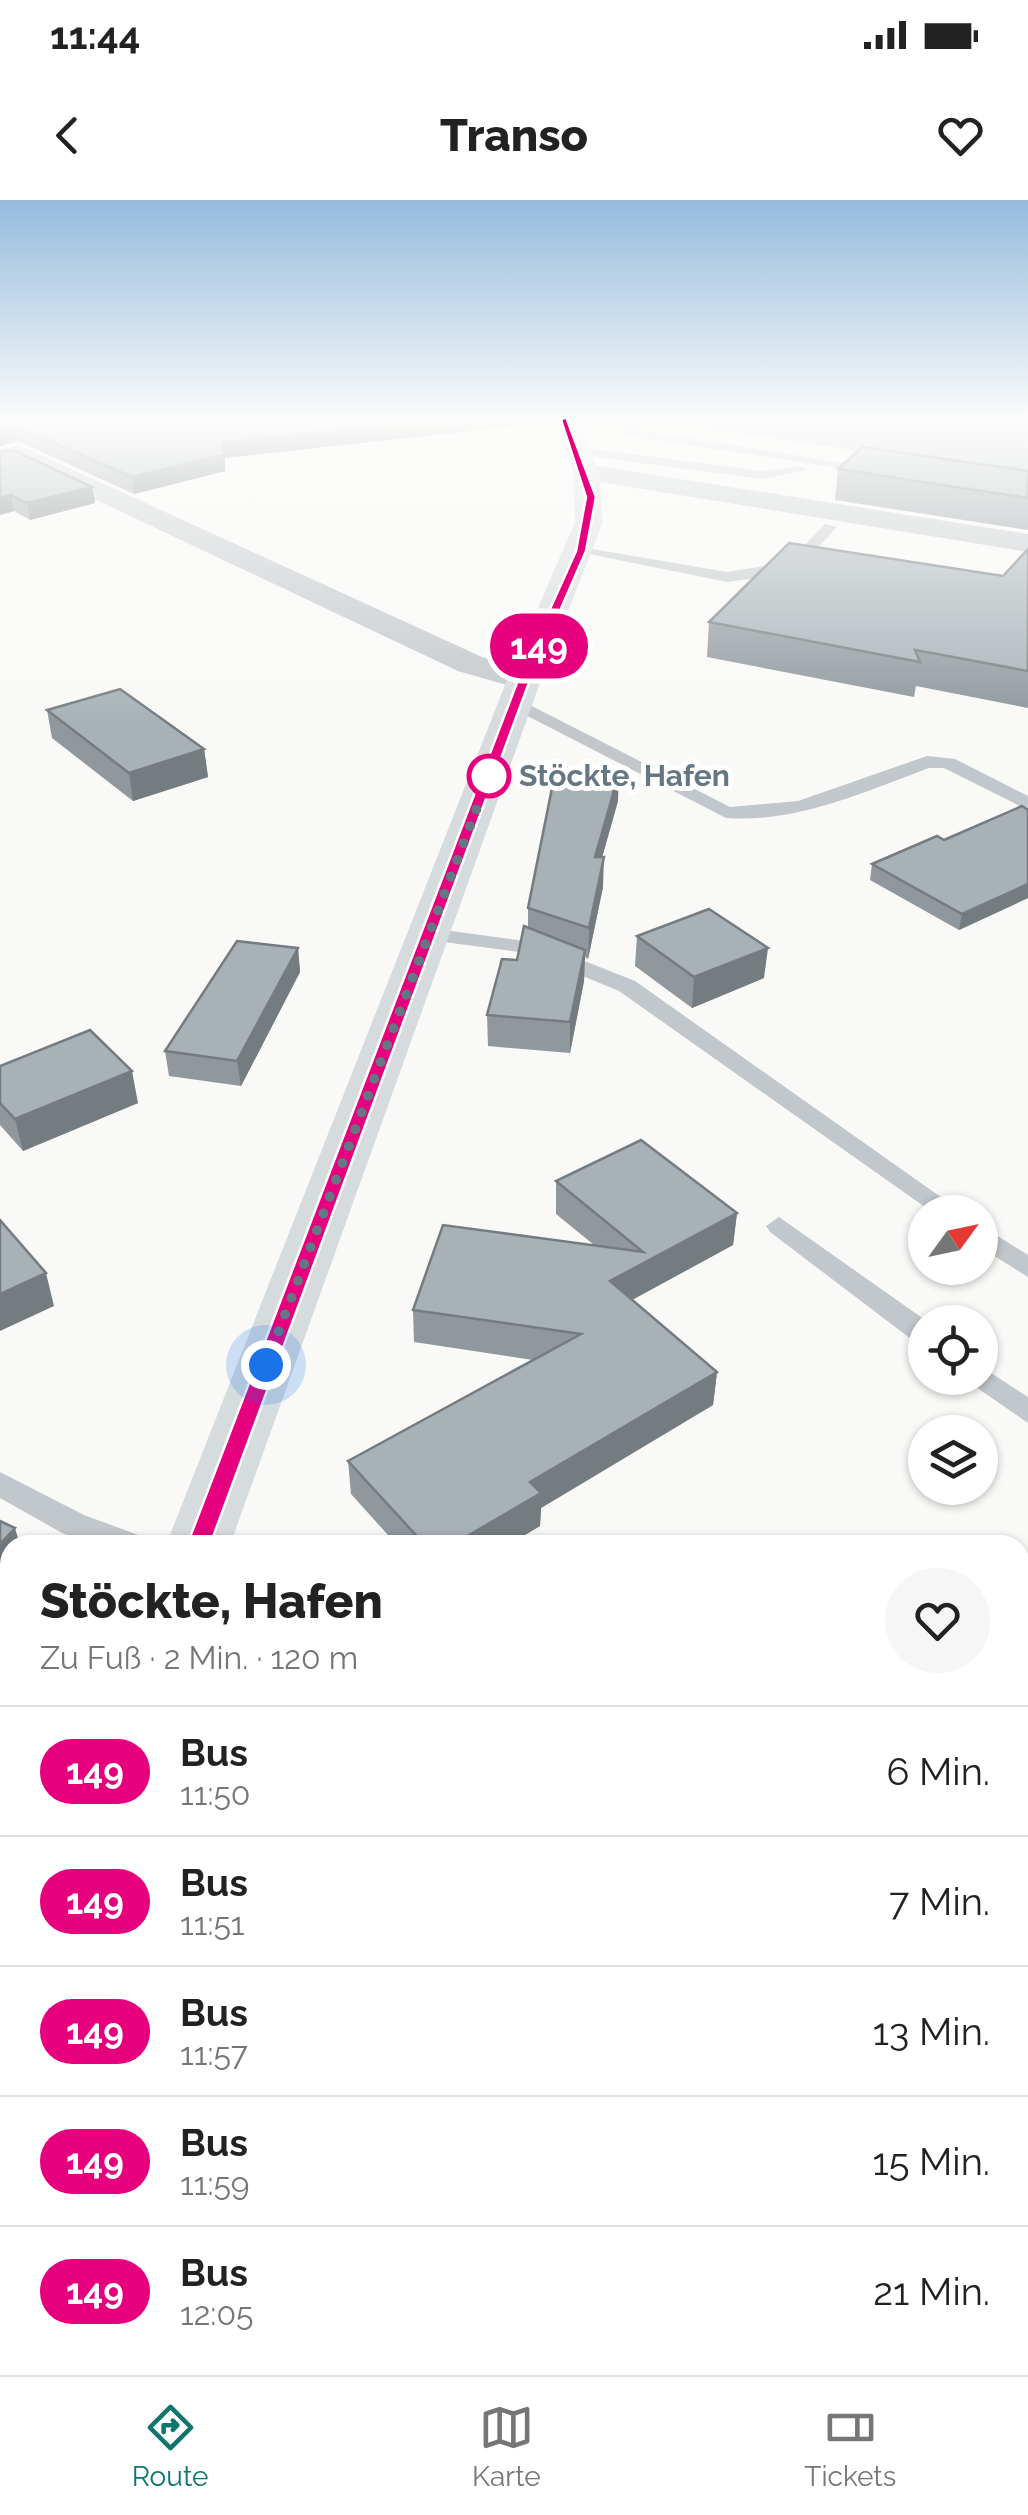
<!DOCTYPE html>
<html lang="de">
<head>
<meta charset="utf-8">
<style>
	body { margin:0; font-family:Raleway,sans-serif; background:#f6f6f6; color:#222; height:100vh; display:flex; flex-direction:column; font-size:38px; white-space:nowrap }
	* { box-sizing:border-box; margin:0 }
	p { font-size:32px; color:#767676 }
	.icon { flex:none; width:55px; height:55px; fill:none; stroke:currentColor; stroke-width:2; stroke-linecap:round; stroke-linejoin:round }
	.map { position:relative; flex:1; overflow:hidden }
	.drawer { position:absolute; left:0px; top:1335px; width:1030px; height:840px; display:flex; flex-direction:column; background:#fff; border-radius:30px 30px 0 0; box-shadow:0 2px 8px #0004 }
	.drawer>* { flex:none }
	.badge { padding:0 20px; border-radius:32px; font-size:35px; line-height:65px }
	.needle { width:65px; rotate:57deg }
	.fabs { position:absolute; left:908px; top:995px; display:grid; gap:20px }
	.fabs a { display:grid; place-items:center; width:90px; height:90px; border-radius:50%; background:#fff; box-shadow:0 2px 8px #0004; font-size:50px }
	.you { position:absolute; width:50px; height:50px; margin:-25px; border:8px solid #fff; border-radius:50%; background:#1a73e8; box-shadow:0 0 0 15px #1a73e833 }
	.map>.badge { position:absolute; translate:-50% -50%; box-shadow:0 0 0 5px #fff }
	.round { display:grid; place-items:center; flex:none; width:105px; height:105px; border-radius:52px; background:#f6f6f6 }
	.head { display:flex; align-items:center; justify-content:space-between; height:170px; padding:0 40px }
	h1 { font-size:48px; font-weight:800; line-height:75px }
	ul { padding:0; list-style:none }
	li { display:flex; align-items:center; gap:30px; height:130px; padding:0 40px; border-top:2px solid #e0e0e0 }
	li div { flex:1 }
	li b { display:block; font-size:38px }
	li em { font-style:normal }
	li .badge { min-width:110px; font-weight:700; text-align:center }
	.status { display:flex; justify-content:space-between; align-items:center; height:70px; padding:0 50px; background:#fff; direction:ltr }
	.status svg { height:28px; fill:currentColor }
	header { display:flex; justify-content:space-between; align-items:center; height:130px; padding:0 40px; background:#fff; font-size:45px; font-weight:800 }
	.tab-bar { display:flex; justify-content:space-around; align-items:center; height:140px; border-top:2px solid #e0e0e0; background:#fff; font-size:28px; color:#767676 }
	.tab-bar a { display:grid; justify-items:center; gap:5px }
	.tab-bar .selected { color:#0f766e }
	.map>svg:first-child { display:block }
</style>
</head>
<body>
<div class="status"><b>11:44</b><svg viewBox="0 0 49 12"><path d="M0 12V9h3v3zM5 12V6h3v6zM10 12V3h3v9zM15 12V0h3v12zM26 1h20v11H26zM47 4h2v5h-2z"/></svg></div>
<header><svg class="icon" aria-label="back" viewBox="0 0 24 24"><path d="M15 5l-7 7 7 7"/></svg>Transo<svg class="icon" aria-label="heart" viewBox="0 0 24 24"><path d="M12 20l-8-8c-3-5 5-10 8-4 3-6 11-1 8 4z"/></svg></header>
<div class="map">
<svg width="1028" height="2175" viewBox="0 0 1028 2175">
	<rect width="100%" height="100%" fill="#f9f9f7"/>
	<!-- water -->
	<path fill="#b8c6c9" d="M 1028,220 L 1028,277 L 660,221 L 660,220 Z"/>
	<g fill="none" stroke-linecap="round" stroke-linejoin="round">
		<!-- lane -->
		<path fill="#c2c7cb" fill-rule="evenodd" d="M 629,220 L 641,220 L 636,229 L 886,270 L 879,274 L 628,236 L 622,232 Z
			M 578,247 L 762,271 L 800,266 L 807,270 L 762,279 L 573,254 Z
			M 825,324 L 837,327 L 803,364 L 810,368 L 807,371 L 727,382 L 574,351 L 581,347 L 727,372 L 788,362 Z
			M 516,498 L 730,607 L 798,601 L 927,556 L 955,559 L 1028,596 L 1028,610 L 944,568 L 929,568 C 864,592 797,623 726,618 L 510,507 L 507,503 Z
			M 429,728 L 539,743 L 635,781 L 962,1012 L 932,1012 L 619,791 L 527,753 L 421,739 L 421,729 Z
			M 779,1017 L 928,1122 L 925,1145 L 915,1142 L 770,1032 L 766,1026 Z
			M 980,1025 L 1028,1055 L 1028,1077 L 980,1047 Z
			M 980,1166 L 1028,1197 L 1028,1223 L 970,1183 L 966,1178 L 980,1178 Z
			M 0,1272 L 84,1315 L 141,1336 L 146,1345 L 95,1345 L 62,1333 L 0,1298 Z
			M 529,2165 L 577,2165 L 581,2175 L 533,2175 Z"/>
		<!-- street -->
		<path fill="#c2c7cb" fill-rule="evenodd" d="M 19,245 L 482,457 L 536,473 L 541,480 L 536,487 L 524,490 L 458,471 L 16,262 L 0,265 L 0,249 Z
			M 586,264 L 1028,334 L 1028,352 L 576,278 L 573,272 Z"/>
		<!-- secondary -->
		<path fill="#d6dbde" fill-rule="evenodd" d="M 554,220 L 579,220 L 599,272 L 603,322 L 541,480 L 230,1345 L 166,1345 L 507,480 L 575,322 L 573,272 Z
			M 10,1802 L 10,1905 L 0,1909 L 0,1806 Z"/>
	</g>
	<!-- wall -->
	<path fill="#90989d" d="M 0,220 L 523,220 L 523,225 L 225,258 L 225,271 L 134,294 L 18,241 L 0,246 Z
		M 0,251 L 92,287 L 95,303 L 30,320 L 14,311 L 0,315 Z
		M 838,269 L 1028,271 L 1028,330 L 835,300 Z
		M 1028,349 L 1028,508 L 916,486 L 914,497 L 707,457 L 709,422 L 1003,376 Z
		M 47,510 L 204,549 L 208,577 L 133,601 L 52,538 Z
		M 618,601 L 602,657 L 603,687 L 588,759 L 585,757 L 584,781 L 570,853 L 488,846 L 487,815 L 517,760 L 528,728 L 528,708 Z
		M 1028,610 L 1028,698 L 959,730 L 870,680 L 872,664 Z
		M 637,736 L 764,778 L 692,808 L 635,766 Z
		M 298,748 L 300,772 L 241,886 L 169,876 L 165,851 Z
		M 0,866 L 138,903 L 23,951 L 0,925 Z
		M 556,981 L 737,1013 L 733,1045 L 632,1100 L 717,1172 L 713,1205 L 541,1308 L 540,1326 L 508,1345 L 397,1345 L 351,1294 L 348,1261 L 533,1160 L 414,1142 L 413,1110 L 594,1045 L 556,1014 Z"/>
	<!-- shaded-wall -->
	<path fill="#757c7f" d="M 435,220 L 523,220 L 523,225 L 225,258 L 225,271 L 134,294 L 132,277 L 223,243 Z
		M 15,226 L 18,241 L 0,246 L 0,230 Z
		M 92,287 L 95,303 L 30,320 L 27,303 Z
		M 11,295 L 14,311 L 0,315 L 0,298 Z
		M 204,549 L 208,577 L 133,601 L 129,573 Z
		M 619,573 L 618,601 L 594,686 L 595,657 Z
		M 604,657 L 603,687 L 588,759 L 589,728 Z
		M 1028,684 L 1028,698 L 959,730 L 962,714 Z
		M 298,748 L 300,772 L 241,886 L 237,861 Z
		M 768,748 L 764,778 L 692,808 L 694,777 Z
		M 585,750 L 584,781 L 570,853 L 570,822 Z
		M 132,871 L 138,903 L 23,951 L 15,919 Z
		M 737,1013 L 733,1045 L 608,1113 L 610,1081 Z
		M 46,1073 L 54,1106 L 0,1131 L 0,1094 Z
		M 717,1172 L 713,1205 L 541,1308 L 540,1326 L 508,1345 L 452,1345 L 530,1282 Z
		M 15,1328 L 20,1345 L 10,1345 L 10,1377 L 0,1388 L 0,1344 Z"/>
	<!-- building -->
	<path fill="#a7b1b6" stroke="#757c7f" stroke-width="2.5" d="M 0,220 L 435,220 L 223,243 L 224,255 L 132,277 L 15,226 L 0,230 Z
		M 862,247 L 1028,271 L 1028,298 L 838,269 Z
		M 13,250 L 92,287 L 27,303 L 11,295 L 0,298 L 0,251 Z
		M 789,343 L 1003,376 L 1028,349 L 1028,471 L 915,450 L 920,462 L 709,422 Z
		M 120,489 L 204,549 L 129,573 L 47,510 Z
		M 556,568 L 619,573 L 595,657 L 604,657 L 589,728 L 528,708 Z
		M 1022,606 L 1028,610 L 1028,684 L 962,714 L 872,664 L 937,636 L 944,640 Z
		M 709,709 L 768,748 L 694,777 L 637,736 Z
		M 524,726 L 585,750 L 570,822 L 487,815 L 502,759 L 517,760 Z
		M 237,741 L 298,748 L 237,861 L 165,851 Z
		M 90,830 L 132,871 L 15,919 L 0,903 L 0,866 Z
		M 641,940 L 737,1013 L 610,1081 L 717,1172 L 530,1282 L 541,1293 L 452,1345 L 425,1345 L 348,1261 L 581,1134 L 413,1110 L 443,1025 L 643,1052 L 556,981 Z
		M 0,1020 L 46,1073 L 0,1094 Z
		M 0,1321 L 15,1328 L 0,1344 Z"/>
	<!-- sky -->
	<linearGradient id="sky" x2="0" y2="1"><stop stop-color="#95bbdc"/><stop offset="0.42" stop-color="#fcfcfb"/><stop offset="1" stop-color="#fcfcfb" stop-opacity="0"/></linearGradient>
	<rect width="1028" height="524" fill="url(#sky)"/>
	<!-- line -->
	<path fill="#e6007e" stroke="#fff" stroke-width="2.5" d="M 566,217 L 596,297 L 586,351 L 530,480 L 210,1345 L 198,1354 L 187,1345 L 518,480 L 576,351 L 586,297 L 561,220 Z"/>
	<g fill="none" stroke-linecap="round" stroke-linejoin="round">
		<!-- walk -->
		<path stroke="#647782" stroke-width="10" stroke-dasharray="0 18" d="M 266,1165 L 489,576"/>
	</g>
	<!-- markers -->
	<circle fill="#fff" stroke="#e6007e" stroke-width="5" cx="489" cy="576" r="20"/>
	<g text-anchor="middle" stroke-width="10" stroke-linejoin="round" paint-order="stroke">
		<!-- far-stop labels -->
		<g font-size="30" font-weight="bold" fill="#647782" stroke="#fff" text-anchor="start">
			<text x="519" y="586">Stöckte, Hafen</text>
		</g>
	</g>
</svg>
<div class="fabs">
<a><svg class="needle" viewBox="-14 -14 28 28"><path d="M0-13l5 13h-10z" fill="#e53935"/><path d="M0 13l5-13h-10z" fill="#767676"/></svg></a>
<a><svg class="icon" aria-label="locate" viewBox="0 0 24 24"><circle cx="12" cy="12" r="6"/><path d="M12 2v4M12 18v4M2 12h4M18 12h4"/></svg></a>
<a><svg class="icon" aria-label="layers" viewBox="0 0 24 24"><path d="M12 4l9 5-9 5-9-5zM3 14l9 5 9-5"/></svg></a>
</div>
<div class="you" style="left:266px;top:1165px"></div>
<b class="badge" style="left:539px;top:446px;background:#e6007e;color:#fff">149</b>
<section class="drawer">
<div class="head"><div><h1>Stöckte, Hafen</h1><p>Zu Fuß · 2 Min. · 120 m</p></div><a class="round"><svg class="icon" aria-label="heart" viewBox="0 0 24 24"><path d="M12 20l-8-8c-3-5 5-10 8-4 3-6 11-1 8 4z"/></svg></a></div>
<ul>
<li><span class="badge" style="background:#e6007e;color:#fff">149</span><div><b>Bus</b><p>11:50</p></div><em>6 Min.</em></li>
<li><span class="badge" style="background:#e6007e;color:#fff">149</span><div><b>Bus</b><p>11:51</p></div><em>7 Min.</em></li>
<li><span class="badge" style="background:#e6007e;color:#fff">149</span><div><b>Bus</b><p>11:57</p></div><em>13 Min.</em></li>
<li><span class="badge" style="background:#e6007e;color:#fff">149</span><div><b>Bus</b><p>11:59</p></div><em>15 Min.</em></li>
<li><span class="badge" style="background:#e6007e;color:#fff">149</span><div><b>Bus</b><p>12:05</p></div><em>21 Min.</em></li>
</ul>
</section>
</div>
<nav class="tab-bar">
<a class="selected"><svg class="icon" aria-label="directions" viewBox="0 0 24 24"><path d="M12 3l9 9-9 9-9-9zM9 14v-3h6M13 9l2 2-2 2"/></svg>Route</a>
<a><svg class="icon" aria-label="map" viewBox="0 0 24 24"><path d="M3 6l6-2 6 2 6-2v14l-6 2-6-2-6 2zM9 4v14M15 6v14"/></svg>Karte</a>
<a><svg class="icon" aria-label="tickets" viewBox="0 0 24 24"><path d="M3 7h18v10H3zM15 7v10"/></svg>Tickets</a>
</nav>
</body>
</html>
